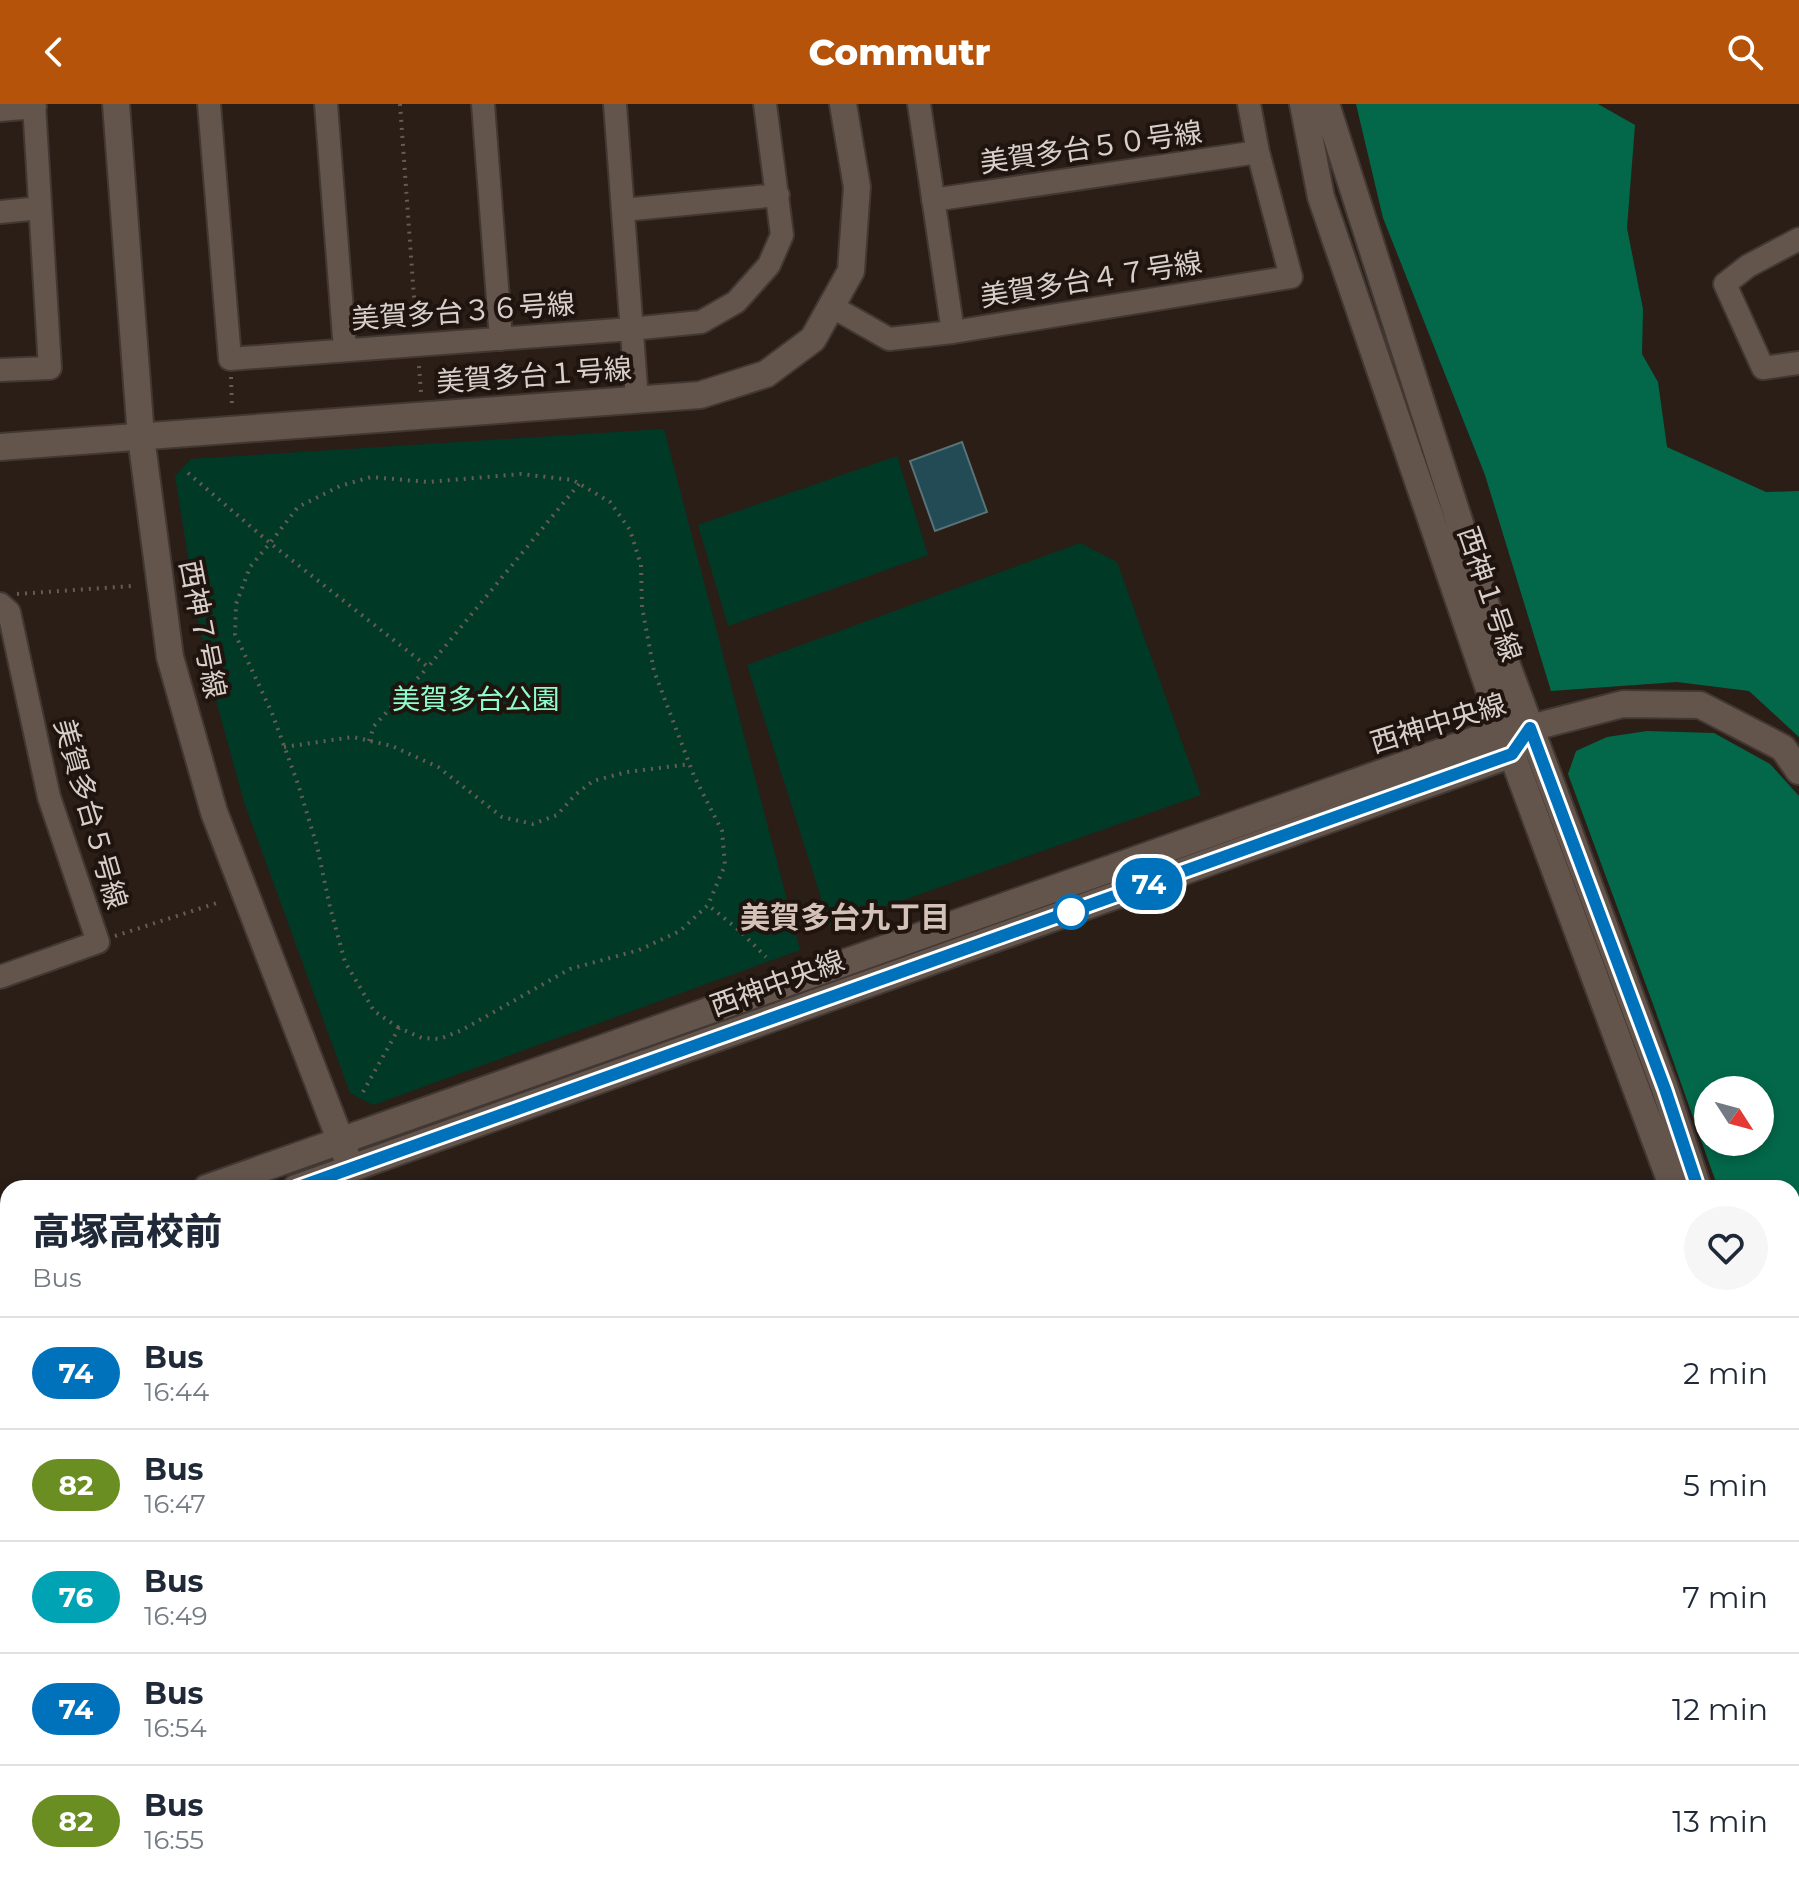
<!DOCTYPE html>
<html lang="en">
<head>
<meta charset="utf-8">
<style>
	body { margin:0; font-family:Montserrat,"Noto Sans JP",sans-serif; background:#f6f6f7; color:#1f2937; height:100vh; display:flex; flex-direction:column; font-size:30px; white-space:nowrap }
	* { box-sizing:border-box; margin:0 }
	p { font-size:26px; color:#747a83 }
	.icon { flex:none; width:44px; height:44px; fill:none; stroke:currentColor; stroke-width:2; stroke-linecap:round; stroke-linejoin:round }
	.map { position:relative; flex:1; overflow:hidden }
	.panel { position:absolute; left:0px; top:1076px; width:1800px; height:712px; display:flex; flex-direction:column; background:#fff; border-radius:24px 24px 0 0; box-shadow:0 4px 12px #0003 }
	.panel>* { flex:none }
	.badge { padding:0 16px; border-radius:26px; font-size:28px; line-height:52px }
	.needle { width:52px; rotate:126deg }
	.fabs { position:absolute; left:1694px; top:972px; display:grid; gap:16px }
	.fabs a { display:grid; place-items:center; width:80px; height:80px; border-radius:50%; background:#fff; box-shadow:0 4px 12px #0003; font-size:40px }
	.map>.badge { position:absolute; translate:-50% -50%; box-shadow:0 0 0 4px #fff }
	.round { display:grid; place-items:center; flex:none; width:84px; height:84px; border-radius:42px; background:#f6f6f7 }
	.headline { display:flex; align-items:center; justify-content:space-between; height:136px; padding:0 32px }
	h1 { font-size:38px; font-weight:800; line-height:60px }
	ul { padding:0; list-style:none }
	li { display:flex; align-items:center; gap:24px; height:112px; padding:0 32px; border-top:2px solid #e0e1e3 }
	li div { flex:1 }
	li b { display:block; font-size:30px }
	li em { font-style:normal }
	li .badge { min-width:88px; font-weight:700; text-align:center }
	header { display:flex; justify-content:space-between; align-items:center; height:104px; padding:0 32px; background:#b45309; color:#fff; font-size:36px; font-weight:800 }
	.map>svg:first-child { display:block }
</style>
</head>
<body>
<header><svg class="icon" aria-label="back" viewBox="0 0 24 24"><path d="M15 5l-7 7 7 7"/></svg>Commutr<svg class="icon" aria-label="search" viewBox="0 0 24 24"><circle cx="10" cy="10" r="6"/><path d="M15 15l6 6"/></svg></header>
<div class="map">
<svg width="1799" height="1788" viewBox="0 0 1799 1788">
	<rect width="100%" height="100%" fill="#2a1e17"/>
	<!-- industrial -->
	<path fill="#342228" d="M 50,1780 L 268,1780 L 274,1788 L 0,1788 L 0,1786 L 16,1783 Z"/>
	<!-- green -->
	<path fill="#003a27" d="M 664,325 L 800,846 L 373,1001 L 350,989 L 244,698 L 217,600 L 199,520 L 175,372 L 191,355 Z
		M 897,352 L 928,451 L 728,522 L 698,421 Z
		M 1080,439 L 1117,458 L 1201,691 L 830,822 L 747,561 Z
		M 729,1780 L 1222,1780 L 1209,1788 L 761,1788 Z"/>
	<!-- forest -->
	<path fill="#036849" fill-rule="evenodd" d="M 1356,0 L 1598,0 L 1635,21 L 1627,124 L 1643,205 L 1642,250 L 1658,278 L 1667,343 L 1766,388 L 1799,387 L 1799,633 L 1749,587 L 1677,578 L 1551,587 L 1485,371 L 1383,114 Z
		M 1647,627 L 1714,629 L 1770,660 L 1799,692 L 1799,1595 L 1792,1598 L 1792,1084 L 1718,1084 L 1653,900 L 1568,670 L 1576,647 L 1607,633 ZM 1760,986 L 1760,1038 L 1708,1038 L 1708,986 Z
		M 1799,1730 L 1799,1788 L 1710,1788 L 1722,1780 L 1792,1780 L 1792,1735 Z"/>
	<!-- water -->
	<path fill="#224b55" stroke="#597378" stroke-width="2" d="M 962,338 L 987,408 L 935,427 L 910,357 Z"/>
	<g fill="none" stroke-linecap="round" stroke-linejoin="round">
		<!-- river -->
		<path stroke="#224b55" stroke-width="36" d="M 1792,1568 L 1799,1561
			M 1039,1780 L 1039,1788"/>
		<!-- minor casing -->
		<g stroke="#423833" stroke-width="26">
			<path id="minor" d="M 209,0 L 230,255 L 631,225 L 701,218 L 736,198 L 769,161 L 782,131 L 765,0
				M 326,0 L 345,246
				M 483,0 L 501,235
				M 615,0 L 637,296
				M 919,0 L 953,228 L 1291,173 L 1258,48 L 1249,0
				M 0,6 L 35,3
				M 933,96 L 1258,48
				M 623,106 L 778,91
				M 0,108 L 40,104
				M 1799,135 L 1748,162 L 1725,180 L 1763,264 L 1799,259
				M 831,202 L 889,235 L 953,228
				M 0,266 L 50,264 L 34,0
				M 0,500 L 9,508 L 49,693 L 98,838 L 0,873
				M 1792,1719 L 1799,1714
				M 288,1788 L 289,1780
				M 1684,1788 L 1697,1780"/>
		</g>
		<!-- tertiary casing -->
		<g stroke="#423833" stroke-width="30">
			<path id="tertiary" d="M 116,0 L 141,333 L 170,553 L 214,708 L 346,1051
				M 1303,0 L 1321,93 L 1503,626 L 1673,1084
				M 1326,0 L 1495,529 L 1665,985 L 1698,1084
				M 0,343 L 700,291 L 766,270 L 813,235 L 851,167 L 857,83 L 843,0
				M 207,1084 L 1503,626 L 1530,624 L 1623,600 L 1700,601 L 1783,644 L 1799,667
				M 296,1084 L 1512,650 L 1530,624
				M 0,1157 L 8,1155
				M 0,1188 L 8,1185
				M 0,1724 L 8,1722
				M 0,1750 L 8,1749
				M 432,1780 L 470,1788
				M 560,1780 L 596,1788
				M 1396,1780 L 1402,1788
				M 1430,1780 L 1435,1788
				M 1278,1788 L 1293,1780
				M 1340,1788 L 1355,1780"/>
		</g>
		<!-- path -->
		<path stroke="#665b55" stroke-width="4" stroke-dasharray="2 6" stroke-linecap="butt" d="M 400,0 L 416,221
			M 419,262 L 421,289
			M 231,273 L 232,304
			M 188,369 L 270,439 L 250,463 L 236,500 L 235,530 L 272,609 L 298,680 L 317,742 L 330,803 L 345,858 L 374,907 L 399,924
			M 579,380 L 428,563 L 270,439 L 298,403 L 340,382 L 371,373 L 428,378 L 521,370 L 573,376 L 610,398 L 630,426 L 641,461 L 642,503 L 654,567 L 694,672 L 722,727 L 725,761 L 708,801
			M 17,490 L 132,482
			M 369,637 L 374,622 L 428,563
			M 284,643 L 353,633 L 392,642 L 438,663 L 502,713 L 533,720 L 557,711 L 575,691 L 593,677 L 627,668 L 690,660
			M 115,832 L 220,798
			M 363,988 L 399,924 L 422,934 L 440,935 L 462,926 L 570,865 L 639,846 L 680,827 L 708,801 L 740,827 L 766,853"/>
		<!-- minor -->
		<use href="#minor" stroke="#63544c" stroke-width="22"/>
		<!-- tertiary -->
		<use href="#tertiary" stroke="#63544c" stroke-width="26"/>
	</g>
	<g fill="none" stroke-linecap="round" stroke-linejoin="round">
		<!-- line casing -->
		<g stroke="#fff" stroke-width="18">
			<path id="line" d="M 296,1084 L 1512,650 L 1530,624 L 1665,985 L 1698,1084"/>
		</g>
		<!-- line -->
		<use href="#line" stroke="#0072bc" stroke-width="12"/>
	</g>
	<!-- markers -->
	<circle fill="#fff" stroke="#0072bc" stroke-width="4" cx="1071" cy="808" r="16"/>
	<g text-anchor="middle" stroke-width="8" stroke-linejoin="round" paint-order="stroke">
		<!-- street labels -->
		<g font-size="28" fill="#d8cfca" stroke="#20140e">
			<text transform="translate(1091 43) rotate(-8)" y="10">美賀多台５０号線</text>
			<text transform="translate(1091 175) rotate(-9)" y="10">美賀多台４７号線</text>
			<text transform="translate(463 207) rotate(-4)" y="10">美賀多台３６号線</text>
			<text transform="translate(534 271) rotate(-4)" y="10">美賀多台１号線</text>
			<text transform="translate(1490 490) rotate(71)" y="10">西神１号線</text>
			<text transform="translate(203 525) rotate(79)" y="10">西神７号線</text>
			<text transform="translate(1438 619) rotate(-17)" y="10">西神中央線</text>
			<text transform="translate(91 710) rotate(74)" y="10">美賀多台５号線</text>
			<text transform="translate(777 879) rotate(-20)" y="10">西神中央線</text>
		</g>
		<!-- park labels -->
		<g font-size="28" fill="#90fccc" stroke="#20140e">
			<text x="476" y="605">美賀多台公園</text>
		</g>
		<!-- neighbourhood labels -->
		<g font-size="30" font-weight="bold" fill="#d4c2b9" stroke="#20140e">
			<text x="845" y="824">美賀多台九丁目</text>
		</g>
	</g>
</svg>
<div class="fabs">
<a><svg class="needle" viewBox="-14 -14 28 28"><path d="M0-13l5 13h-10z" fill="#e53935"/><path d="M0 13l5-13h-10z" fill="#747a83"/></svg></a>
</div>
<b class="badge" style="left:1149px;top:780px;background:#0072bc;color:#fff">74</b>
<section class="panel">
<div class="headline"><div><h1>高塚高校前</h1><p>Bus</p></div><a class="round"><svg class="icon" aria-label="heart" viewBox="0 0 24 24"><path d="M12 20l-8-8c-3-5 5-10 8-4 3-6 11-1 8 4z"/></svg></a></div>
<ul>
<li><span class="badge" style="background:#0072bc;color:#fff">74</span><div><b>Bus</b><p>16:44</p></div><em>2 min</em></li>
<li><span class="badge" style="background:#6b8e23;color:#fff">82</span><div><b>Bus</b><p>16:47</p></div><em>5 min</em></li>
<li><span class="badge" style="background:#00a3b4;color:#fff">76</span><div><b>Bus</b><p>16:49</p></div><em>7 min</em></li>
<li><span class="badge" style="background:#0072bc;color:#fff">74</span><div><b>Bus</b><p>16:54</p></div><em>12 min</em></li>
<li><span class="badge" style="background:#6b8e23;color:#fff">82</span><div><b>Bus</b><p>16:55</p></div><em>13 min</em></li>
</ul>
</section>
</div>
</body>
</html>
